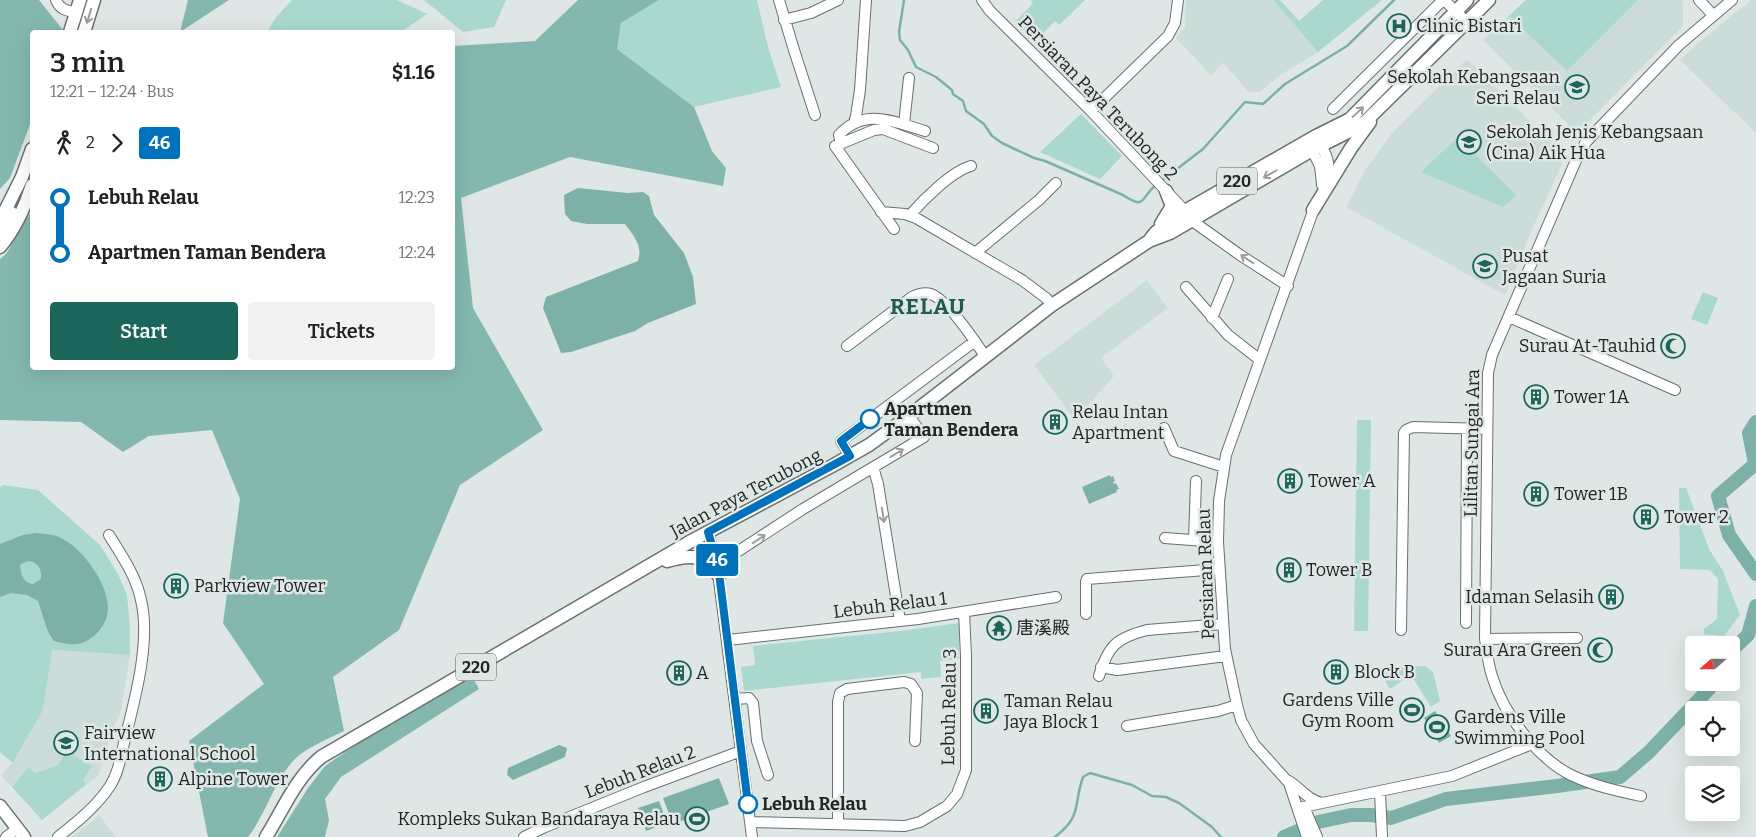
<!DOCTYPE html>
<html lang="en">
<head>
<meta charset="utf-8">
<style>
	body { margin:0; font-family:Bitter,"Noto Sans SC",serif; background:#f2f2f2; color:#222; height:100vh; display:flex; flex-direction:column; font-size:19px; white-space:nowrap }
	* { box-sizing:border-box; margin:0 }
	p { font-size:16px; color:#767676 }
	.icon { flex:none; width:28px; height:28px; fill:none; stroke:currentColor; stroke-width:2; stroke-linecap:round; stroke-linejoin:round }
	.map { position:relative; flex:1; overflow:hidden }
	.details { position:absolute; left:30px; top:30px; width:425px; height:340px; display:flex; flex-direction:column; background:#fff; border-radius:5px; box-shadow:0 5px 20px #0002 }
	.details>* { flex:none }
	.badge { padding:0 10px; border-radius:4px; font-size:18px; line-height:32px }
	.needle { width:32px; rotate:249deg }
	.controls { position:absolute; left:1685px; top:636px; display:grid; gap:10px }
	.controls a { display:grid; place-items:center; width:55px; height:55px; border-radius:5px; background:#fff; box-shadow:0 5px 20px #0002; font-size:25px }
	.map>.badge { position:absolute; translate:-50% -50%; box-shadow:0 0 0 2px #fff }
	.legs { display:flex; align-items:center; gap:8px; height:55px; padding:0 20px; font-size:16px }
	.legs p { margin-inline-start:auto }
	.overview { display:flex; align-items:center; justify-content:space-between; height:85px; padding:0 20px }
	h1 { font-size:28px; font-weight:600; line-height:38px }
	.cta { display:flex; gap:10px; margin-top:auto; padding:10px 20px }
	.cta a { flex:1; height:58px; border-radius:5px; background:#1c655a; color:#fff; font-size:20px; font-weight:600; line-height:58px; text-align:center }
	.cta a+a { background:#f2f2f2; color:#222 }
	ul { padding:0 20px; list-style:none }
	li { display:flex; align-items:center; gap:18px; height:55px; font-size:19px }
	li i { display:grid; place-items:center; width:8px; height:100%; margin:0 6px; background:currentColor }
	li i::after { content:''; width:12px; height:12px; margin:-6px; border:4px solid; border-radius:50%; background:#fff }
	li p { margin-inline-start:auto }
	li:first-child i { background:linear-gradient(#0000 50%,currentColor 0) }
	li:last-child i { background:linear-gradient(currentColor 50%,#0000 0) }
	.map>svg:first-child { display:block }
</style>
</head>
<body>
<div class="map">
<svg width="1756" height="837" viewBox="0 0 1756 837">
	<rect width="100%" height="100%" fill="#dee7e5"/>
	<!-- built -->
	<path fill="#ccddd9" d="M 1186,0 L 1273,0 L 1318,52 L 1282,74 L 1260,92 L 1249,92 L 1223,63 L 1211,75 L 1176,38 L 1185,28 Z
		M 1526,0 L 1681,0 L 1683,2 L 1683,26 L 1577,133 L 1483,40 Z
		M 1751,0 L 1756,0 L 1756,133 L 1680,60 L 1699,42 Z
		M 1467,59 L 1560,151 L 1562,164 L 1530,234 L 1505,295 L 1346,207 L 1366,169 L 1392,133 Z
		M 1147,280 L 1168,308 L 1101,358 L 1114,376 L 1075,420 L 1034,365 Z
		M 52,650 L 130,655 L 121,711 L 113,729 L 98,776 L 42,820 L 1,775 L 17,757 L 43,710 Z
		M 99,815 L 116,837 L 71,837 L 86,826 Z"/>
	<!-- green -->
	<path fill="#aad8cf" d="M 292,0 L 397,0 L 427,14 L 401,32 L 267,32 L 276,17 Z
		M 424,0 L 506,0 L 494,27 L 463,32 Z
		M 659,0 L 757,0 L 768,47 L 781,87 L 694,107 L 617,49 L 621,23 Z
		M 1031,0 L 1085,0 L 1059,25 L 1055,21 L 1035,41 L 1015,22 L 1033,3 Z
		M 1273,0 L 1280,0 L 1299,21 L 1323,0 L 1382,0 L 1318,52 Z
		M 1526,0 L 1638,0 L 1567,71 L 1509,16 Z
		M 1081,114 L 1122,156 L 1100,179 L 1040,152 Z
		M 1458,137 L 1516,195 L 1503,207 L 1421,172 Z
		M 1703,292 L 1718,298 L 1707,325 L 1691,319 Z
		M 1357,420 L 1371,420 L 1368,631 L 1354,631 Z
		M 3,485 L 38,490 L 100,545 L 118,574 L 127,595 L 130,628 L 130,655 L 52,650 L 43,710 L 13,763 L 0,752 L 0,487 Z
		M 1679,488 L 1686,488 L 1709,549 L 1723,571 L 1740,615 L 1724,636 L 1704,634 L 1704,629 L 1717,619 L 1718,579 L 1710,570 L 1680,569 Z
		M 959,623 L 959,659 L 940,661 L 941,677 L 921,679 L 921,672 L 744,691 L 741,667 L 755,665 L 753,646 L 900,631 Z
		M 1425,666 L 1433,672 L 1440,701 L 1431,707 L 1411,675 L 1390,689 L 1381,674 L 1383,668 L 1388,667 Z
		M 67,751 L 92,766 L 83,780 L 86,784 L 42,820 L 12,787 L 28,768 L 36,773 L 58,765 Z"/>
	<!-- forest -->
	<path fill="#84b8ae" d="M 0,0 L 39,0 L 63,30 L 62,32 L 32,32 L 32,119 L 10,178 L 0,189 Z
		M 188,0 L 229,0 L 180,32 Z
		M 578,0 L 659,0 L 621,23 L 617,49 L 694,107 L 712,151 L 726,168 L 723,186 L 570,157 L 461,198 L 473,308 L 543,430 L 460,485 L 399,630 L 333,677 L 344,731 C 328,739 307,747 294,760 C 274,781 266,814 248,837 L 208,837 L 189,741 L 264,684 L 223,623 L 240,499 L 212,430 L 149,436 L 123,452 L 81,422 L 0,420 L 0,259 L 6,254 L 32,210 L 32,368 L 452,368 L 453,46 L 535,41 Z
		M 472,676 L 479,689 L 341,777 L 325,799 L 329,820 L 325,837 L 277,837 L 308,788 L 325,766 L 367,737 Z"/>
	<!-- water -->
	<path fill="#7db1a7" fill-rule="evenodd" d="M 578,188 L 628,193 L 643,192 L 649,196 L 654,215 L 684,253 L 693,277 L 696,304 L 648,323 L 635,331 L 571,352 L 561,353 L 543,308 L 546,297 L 638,261 C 643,246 634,236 625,224 L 587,224 L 571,221 L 565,214 L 564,195 Z
		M 1110,475 L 1110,477 L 1113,476 L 1115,481 L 1113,482 L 1114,484 L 1116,483 L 1119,489 L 1116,490 L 1117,492 L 1089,504 L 1082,487 Z
		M 36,533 C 44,534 52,534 59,537 C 82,547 108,583 108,608 C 108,624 94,641 78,644 C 70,645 62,643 54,641 L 48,632 L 38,601 L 27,595 L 11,593 L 0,597 L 0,544 L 23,535 ZM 29,561 C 39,563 42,570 41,579 L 33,584 C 23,583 21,574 20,565 L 23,563 Z
		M 1435,711 L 1451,736 L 1439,743 L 1424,718 Z
		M 559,745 L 567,748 L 565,757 L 513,780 L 507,775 L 508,768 Z
		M 719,778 L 729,804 L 673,824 L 663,798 Z
		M 659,801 L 667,823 L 646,831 L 638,808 Z"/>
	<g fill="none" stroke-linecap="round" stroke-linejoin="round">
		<!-- stream -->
		<path stroke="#7db1a7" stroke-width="2.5" d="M 904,0 L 899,32 L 900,40 L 908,50 L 916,67 L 936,77 L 952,90 L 953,94 L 963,101 L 966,111 L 984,124 L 992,136 L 1002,143 L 1034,158 L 1045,161 L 1123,195 C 1147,211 1140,197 1156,185
			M 1160,182 L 1203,149 L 1245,102 L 1263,104 L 1285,84 L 1347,46 L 1394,0
			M 1055,837 C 1083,815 1073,805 1083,777 L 1090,773 L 1132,785 L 1152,796 L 1166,797 L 1179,803 L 1212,827 L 1221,837"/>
		<!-- river -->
		<path stroke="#7db1a7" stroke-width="14" d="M 1756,422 L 1749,433 L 1755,464 L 1718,496 L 1729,535 L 1756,574
			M 1731,651 L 1748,635 L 1756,606
			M 1318,822 L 1351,815 L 1371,815 L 1391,818 L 1446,799 L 1557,786 L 1620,777 L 1649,752 L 1709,689 L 1712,682
			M 1284,837 L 1298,831"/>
		<!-- minor casing -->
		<g stroke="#69716f" stroke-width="12">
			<path id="minor" d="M 56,0 C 60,10 67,11 76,12
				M 779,0 L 794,50 L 815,115
				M 982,0 L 990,11 L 1091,111 L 1185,211 L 1191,220 L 1240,255 L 1288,286
				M 1444,0 L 1467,22
				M 1699,0 L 1713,15
				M 784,20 L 811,13 L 838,0
				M 1333,109 L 1443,0
				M 1091,111 L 1168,36 L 1175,23 L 1178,0
				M 854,123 L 856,116 L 860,90 L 866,0
				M 904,124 L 909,78
				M 1318,139 C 1328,158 1333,164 1322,185
				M 841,144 L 839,135 C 865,107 894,122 925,131
				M 1309,144 L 1320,166 L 1322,184
				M 881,212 L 905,214 L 916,218 L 1022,280 L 1046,298 L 1052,305
				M 910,215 C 923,200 952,171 971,166
				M 894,229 L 835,146 L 874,130 L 883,129 L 933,148
				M 975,253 L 1039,200 L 1056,183
				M 1186,287 L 1228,335 L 1260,360
				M 1509,317 L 1675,390
				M 1212,318 L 1228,279
				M 847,346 L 912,297 C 918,294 924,292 931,294 C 947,299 975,341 985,356
				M 1164,428 L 1174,451 L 1224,467
				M 850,456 L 841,441 L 975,341
				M 873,467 L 878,484 L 900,621
				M 708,532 L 717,565 L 752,837
				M 1165,538 L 1218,542
				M 1194,540 L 1196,481
				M 717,565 L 803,509 L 924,437 L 909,416
				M 1086,614 L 1086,582 L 1087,579 L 1219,569
				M 1466,623 L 1467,429
				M 1401,630 L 1404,433 L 1406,430 L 1413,427 L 1487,429
				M 1485,639 L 1577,638
				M 728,640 L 918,619 L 1056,597
				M 1101,667 L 1117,670 L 1226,656
				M 1099,676 C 1108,646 1116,638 1147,630 L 1223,624
				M 735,699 L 749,698 L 753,703 L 757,741 L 768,775
				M 1127,726 L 1218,711 L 1237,705
				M 1289,781 C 1301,789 1308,800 1322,803
				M 1380,792 L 1382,837
				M 1641,796 C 1617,791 1594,786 1571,775 C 1537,758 1503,713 1492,676 C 1488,664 1487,651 1485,639 L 1488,373 L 1492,355 L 1577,158 L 1586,142 L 1679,45 L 1732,0
				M 1304,807 L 1317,837
				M 1298,808 L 1452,776 L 1532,744
				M 750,822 L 905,826 L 920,822 L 947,806 L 957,794 L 966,770 L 966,656 L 964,612
				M 838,824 L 838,702 L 840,693 L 847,689 L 904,682 L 911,684 L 917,693 L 915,741
				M 6,837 L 17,829
				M 58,837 C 77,822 96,807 110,786 C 119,772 121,755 125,739 C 135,699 151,641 141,600 C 136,576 122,556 109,535
				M 524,837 L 545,827 L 644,787 L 741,751
				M 1307,837 L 1289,783 L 1254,744 L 1241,720 L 1237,705 L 1225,649 L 1218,542 L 1219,501 L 1226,455 L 1316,203"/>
		</g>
		<!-- major casing -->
		<g stroke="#69716f" stroke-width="15">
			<path id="major" d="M 70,32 L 80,0
				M 84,32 L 94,0
				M 1313,210 L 1351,148 L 1370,122
				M 0,221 L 22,177 L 32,149
				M 1161,224 L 1172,206 L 1166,191
				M 0,236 L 12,213
				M 1151,238 L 1156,232 L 1185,211 L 1316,136 L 1350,119 L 1467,0
				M 0,247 C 15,229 25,207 32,185
				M 667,561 C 691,554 704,554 719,576
				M 0,806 L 24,837
				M 266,837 C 284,808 295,779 321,757 L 693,540 L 832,466 L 869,445 L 909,416 L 1052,305 L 1149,241 L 1170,233 L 1312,150 L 1348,132 L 1366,121 L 1489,0"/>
		</g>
		<!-- minor -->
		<use href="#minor" stroke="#fff" stroke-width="10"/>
		<!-- major -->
		<use href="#major" stroke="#fff" stroke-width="12"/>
	</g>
	<!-- one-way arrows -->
	<defs><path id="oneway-shaft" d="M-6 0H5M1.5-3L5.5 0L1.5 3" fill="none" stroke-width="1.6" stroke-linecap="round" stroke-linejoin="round" transform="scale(1.25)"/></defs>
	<g stroke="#9c9d9d">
		<use href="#oneway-shaft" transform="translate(89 16) rotate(107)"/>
		<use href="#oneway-shaft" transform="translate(1358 112) rotate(-43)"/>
		<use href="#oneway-shaft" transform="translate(1270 174) rotate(150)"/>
		<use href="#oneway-shaft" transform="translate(1247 259) rotate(-147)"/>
		<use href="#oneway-shaft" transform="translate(897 453) rotate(-31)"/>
		<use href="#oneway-shaft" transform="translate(883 515) rotate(81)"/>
		<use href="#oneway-shaft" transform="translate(759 539) rotate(-34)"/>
	</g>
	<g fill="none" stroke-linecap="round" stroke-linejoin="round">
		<!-- line-1 casing -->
		<g stroke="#fff" stroke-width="11">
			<path id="line-1" d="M 748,804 L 718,565 L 708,532 L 850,456 L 841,441 L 870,419"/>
		</g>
		<!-- line-1 -->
		<use href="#line-1" stroke="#0072bc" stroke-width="8"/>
	</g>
	<!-- icons -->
	<defs>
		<g id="hospital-ring" transform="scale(1.25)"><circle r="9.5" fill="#dee7e5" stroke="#1c655a" stroke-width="1.5"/><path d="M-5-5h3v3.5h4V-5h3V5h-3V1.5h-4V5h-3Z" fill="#1c655a"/></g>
		<g id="school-ring" transform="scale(1.25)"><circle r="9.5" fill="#dee7e5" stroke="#1c655a" stroke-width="1.5"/><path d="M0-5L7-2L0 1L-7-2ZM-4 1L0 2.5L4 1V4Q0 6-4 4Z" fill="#1c655a"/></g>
		<g id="mosque-ring" transform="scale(1.25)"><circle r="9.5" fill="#dee7e5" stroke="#1c655a" stroke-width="1.5"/><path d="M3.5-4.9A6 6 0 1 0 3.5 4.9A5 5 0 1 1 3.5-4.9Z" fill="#1c655a"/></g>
		<g id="building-ring" transform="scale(1.25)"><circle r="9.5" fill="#dee7e5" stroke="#1c655a" stroke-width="1.5"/><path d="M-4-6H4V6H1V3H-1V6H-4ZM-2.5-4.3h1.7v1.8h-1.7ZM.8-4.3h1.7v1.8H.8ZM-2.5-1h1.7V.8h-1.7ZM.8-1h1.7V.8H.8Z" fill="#1c655a"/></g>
		<g id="temple-ring" transform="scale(1.25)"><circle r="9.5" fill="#dee7e5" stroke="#1c655a" stroke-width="1.5"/><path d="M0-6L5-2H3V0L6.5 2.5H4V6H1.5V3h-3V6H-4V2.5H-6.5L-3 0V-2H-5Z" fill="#1c655a"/></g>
		<g id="stadium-ring" transform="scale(1.25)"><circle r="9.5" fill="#dee7e5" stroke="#1c655a" stroke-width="1.5"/><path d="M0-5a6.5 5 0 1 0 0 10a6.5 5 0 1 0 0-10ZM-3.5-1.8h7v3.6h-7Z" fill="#1c655a"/></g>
	</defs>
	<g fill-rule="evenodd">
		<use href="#hospital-ring" x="1399" y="26"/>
		<use href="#school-ring" x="1577" y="87"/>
		<use href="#school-ring" x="1469" y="142"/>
		<use href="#school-ring" x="1485" y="266"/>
		<use href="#mosque-ring" x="1673" y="346"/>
		<use href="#building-ring" x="1536" y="397"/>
		<use href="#building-ring" x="1055" y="422"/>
		<use href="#building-ring" x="1290" y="481"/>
		<use href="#building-ring" x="1536" y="494"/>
		<use href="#building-ring" x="1646" y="517"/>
		<use href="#building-ring" x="1289" y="570"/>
		<use href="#building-ring" x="176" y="586"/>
		<use href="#building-ring" x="1611" y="597"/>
		<use href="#temple-ring" x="999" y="628"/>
		<use href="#mosque-ring" x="1600" y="650"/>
		<use href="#building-ring" x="1336" y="672"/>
		<use href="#building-ring" x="679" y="673"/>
		<use href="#stadium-ring" x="1412" y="710"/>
		<use href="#building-ring" x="986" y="711"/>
		<use href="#stadium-ring" x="1437" y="727"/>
		<use href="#school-ring" x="66" y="743"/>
		<use href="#building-ring" x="160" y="779"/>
		<use href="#stadium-ring" x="697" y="819"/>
	</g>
	<!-- markers -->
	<g fill="#fff" stroke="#0072bc" stroke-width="2.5">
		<circle cx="870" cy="419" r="9"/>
		<circle cx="748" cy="804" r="9"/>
	</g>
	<g text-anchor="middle" stroke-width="5" stroke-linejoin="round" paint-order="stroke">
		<!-- shield labels -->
		<g fill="#dee7e5" stroke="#5a605f" stroke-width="1">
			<rect x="1217" y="167.5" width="40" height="27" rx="4"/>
			<rect x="456" y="653.5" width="40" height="27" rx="4"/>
		</g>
		<g font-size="16" font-weight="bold" fill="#222625">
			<text x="1237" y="187">220</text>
			<text x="476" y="673">220</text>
		</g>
		<!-- poi labels -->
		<g font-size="18" fill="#222625" stroke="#dee7e5" text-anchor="start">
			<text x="1416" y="32">Clinic Bistari</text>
			<text x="1560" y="83" text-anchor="end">Sekolah Kebangsaan<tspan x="1560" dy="21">Seri Relau</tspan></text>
			<text x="1486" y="138">Sekolah Jenis Kebangsaan<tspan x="1486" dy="21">(Cina) Aik Hua</tspan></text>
			<text x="1502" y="262">Pusat<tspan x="1502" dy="21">Jagaan Suria</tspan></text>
			<text x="1656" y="352" text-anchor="end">Surau At-Tauhid</text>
			<text x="1554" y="403">Tower 1A</text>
			<text x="1072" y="418">Relau Intan<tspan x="1072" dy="21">Apartment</tspan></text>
			<text x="1308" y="487">Tower A</text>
			<text x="1554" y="500">Tower 1B</text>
			<text x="1664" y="523">Tower 2</text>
			<text x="1306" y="576">Tower B</text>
			<text x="194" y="592">Parkview Tower</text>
			<text x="1594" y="603" text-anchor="end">Idaman Selasih</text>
			<text x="1016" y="634">唐溪殿</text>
			<text x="1582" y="656" text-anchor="end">Surau Ara Green</text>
			<text x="1354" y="678">Block B</text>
			<text x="696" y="679">A</text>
			<text x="1394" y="706" text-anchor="end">Gardens Ville<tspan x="1394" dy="21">Gym Room</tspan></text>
			<text x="1004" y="707">Taman Relau<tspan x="1004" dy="21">Jaya Block 1</tspan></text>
			<text x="1454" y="723">Gardens Ville<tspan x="1454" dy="21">Swimming Pool</tspan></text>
			<text x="84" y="739">Fairview<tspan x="84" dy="21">International School</tspan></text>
			<text x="178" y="785">Alpine Tower</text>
			<text x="680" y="825" text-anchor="end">Kompleks Sukan Bandaraya Relau</text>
		</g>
		<!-- street labels -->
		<g font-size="18" fill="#222625" stroke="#dee7e5">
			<text transform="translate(1098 98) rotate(46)" y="6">Persiaran Paya Terubong 2</text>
			<text transform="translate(1472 443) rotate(-89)" y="6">Lilitan Sungai Ara</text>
			<text transform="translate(746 493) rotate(-28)" y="6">Jalan Paya Terubong</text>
			<text transform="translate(1206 574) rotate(-92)" y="6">Persiaran Relau</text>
			<text transform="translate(890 605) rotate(-7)" y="6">Lebuh Relau 1</text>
			<text transform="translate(949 707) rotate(-89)" y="6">Lebuh Relau 3</text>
			<text transform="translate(640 772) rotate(-21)" y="6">Lebuh Relau 2</text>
		</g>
		<!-- stop labels -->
		<g font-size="18" font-weight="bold" fill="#222625" stroke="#dee7e5" text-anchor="start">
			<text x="884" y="415">Apartmen<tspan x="884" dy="21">Taman Bendera</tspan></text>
			<text x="762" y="810">Lebuh Relau</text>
		</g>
		<!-- district labels -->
		<g font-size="22" font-weight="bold" letter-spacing="1" fill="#235a52" stroke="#dee7e5">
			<text x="928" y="314">RELAU</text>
		</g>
	</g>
</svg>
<div class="controls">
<a><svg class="needle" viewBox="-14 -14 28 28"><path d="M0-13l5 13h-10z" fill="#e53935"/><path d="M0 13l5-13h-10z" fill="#767676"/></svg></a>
<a><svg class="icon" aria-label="locate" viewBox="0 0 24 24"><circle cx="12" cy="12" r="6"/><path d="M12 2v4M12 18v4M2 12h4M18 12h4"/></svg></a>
<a><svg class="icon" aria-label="layers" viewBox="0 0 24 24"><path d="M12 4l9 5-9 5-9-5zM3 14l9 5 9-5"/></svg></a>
</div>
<b class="badge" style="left:717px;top:560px;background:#0072bc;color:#fff">46</b>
<section class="details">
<div class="overview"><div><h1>3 min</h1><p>12:21 – 12:24 · Bus</p></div><b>$1.16</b></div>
<div class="legs"><svg class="icon" aria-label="walk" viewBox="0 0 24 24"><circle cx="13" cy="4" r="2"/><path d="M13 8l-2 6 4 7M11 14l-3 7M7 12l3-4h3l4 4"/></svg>2<svg class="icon" aria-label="forward" viewBox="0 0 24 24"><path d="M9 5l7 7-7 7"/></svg><b class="badge" style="background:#0072bc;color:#fff">46</b></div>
<ul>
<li><i style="color:#0072bc"></i><b>Lebuh Relau</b><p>12:23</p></li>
<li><i style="color:#0072bc"></i><b>Apartmen Taman Bendera</b><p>12:24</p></li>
</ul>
<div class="cta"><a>Start</a><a>Tickets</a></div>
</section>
</div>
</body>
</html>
